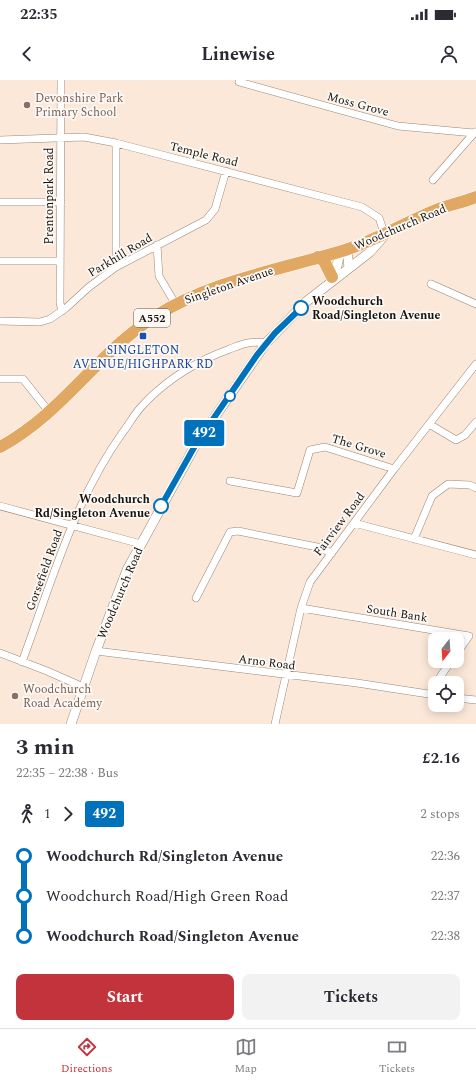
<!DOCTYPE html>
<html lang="en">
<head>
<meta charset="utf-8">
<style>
	body { margin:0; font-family:Spectral,serif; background:#f2f2f3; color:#2b2b33; height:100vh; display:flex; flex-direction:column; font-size:15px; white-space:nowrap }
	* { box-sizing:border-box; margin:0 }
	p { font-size:13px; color:#7c7c81 }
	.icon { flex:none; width:22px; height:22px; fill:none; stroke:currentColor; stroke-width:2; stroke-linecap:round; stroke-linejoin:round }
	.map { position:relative; height:644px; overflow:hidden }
	.panel { display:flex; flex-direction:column; background:#fff; flex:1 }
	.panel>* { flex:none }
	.badge { padding:0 8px; border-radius:3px; font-size:14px; line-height:26px }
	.needle { width:26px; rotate:197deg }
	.tools { position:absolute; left:428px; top:552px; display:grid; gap:8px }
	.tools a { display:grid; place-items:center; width:36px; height:36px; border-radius:8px; background:#fff; box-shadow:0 2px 10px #0003; font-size:20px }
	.map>.badge { position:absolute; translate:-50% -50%; box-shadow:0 0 0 2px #fff }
	.legs { display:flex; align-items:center; gap:6px; height:44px; padding:0 16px; font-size:13px }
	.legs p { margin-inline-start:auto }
	.head { display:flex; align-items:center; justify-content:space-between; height:68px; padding:0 16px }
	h1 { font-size:22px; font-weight:700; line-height:30px }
	.action { display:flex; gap:8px; margin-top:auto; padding:8px 16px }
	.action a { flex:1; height:46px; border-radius:8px; background:#c3333b; color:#fff; font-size:16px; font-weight:700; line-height:46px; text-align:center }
	.action a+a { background:#f2f2f3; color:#2b2b33 }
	ul { padding:0 16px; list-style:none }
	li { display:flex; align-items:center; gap:14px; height:40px; font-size:15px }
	li i { display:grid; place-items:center; width:6px; height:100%; margin:0 5px; background:currentColor }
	li i::after { content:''; width:10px; height:10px; margin:-5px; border:3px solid; border-radius:50%; background:#fff }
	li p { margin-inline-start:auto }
	li:first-child i { background:linear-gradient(#0000 50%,currentColor 0) }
	li:last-child i { background:linear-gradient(currentColor 50%,#0000 0) }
	.status { display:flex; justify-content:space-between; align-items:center; height:28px; padding:0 20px; background:#fff; direction:ltr }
	.status svg { height:11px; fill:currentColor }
	header { display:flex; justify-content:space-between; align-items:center; height:52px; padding:0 16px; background:#fff; font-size:18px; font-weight:700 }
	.tabs { display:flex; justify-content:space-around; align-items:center; height:56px; border-top:1px solid #e1e1e2; background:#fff; font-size:11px; color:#7c7c81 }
	.tabs a { display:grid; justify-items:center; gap:2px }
	.tabs .on { color:#c3333b }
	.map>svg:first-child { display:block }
</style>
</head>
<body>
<div class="status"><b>22:35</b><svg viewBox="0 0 49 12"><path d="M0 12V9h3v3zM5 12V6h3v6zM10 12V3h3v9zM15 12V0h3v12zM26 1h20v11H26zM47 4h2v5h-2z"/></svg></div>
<header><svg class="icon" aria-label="back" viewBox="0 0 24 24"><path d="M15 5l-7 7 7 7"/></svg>Linewise<svg class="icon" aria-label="person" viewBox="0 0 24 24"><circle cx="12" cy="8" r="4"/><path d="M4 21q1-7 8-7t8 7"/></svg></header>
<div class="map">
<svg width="476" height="644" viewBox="0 0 476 644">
	<rect width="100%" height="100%" fill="#fce8d9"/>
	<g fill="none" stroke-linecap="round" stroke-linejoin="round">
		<!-- street casing -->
		<g stroke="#998779" stroke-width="8">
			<path id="street" d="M 61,0 L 60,223 L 62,231
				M 239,2 L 398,46 L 474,53
				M 0,60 L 84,57 L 116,63 L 362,127 L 379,138 L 385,155
				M 116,63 L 116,187
				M 433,100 L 475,52
				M 0,122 L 61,122
				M 157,165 L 159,196 L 176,225
				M 0,181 L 60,181
				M 431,204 L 476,224
				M 0,241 L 40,242 L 50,239 L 66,228 L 89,207 L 116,187 L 206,140 L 215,129 L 226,91
				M 0,299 L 23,299 L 50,333
				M 429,344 L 456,360 L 465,355 L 476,342
				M 230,401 L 297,413 L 310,370 L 325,367 L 394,389
				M 0,426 L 141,464
				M 354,443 L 476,475
				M 414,459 L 432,416 L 448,404 L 470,405 L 476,408
				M 196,518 L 230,452 L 238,451 L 317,467 L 332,473
				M 301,528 L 469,556 L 457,573
				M 96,571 L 357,603 L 435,615
				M 0,573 L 47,591 L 83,607
				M 22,582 C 51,504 74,420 123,352 C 129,344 134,335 141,327 C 161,305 189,286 217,274 C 236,267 246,260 266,263
				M 436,603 L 451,581
				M 457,618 L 476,620
				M 275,644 L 301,528 L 310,502 L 394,389 L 476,284"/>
		</g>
		<!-- secondary casing -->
		<g stroke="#998779" stroke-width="10">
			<path id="secondary" d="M 347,169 L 349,188
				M 331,201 L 337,186 L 340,171
				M 71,644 L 96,571 L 127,490 L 196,364 L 266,263 L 307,221 L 370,172 L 385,155"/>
		</g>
		<!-- highway casing -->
		<g stroke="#fff" stroke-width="13">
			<path id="highway" d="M 318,177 L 324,181 L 332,197
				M 0,367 C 63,333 96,274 154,237 C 210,201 279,190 342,171 C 375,161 404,143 436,130 C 449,125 463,122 476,117"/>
		</g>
		<!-- street -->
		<use href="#street" stroke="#fff" stroke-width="7"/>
		<!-- secondary -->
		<use href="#secondary" stroke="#fff" stroke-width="9"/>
		<!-- highway -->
		<use href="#highway" stroke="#e0a862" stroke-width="12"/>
	</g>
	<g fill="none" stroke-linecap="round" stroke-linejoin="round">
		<!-- line-1 casing -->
		<g stroke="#fff" stroke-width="9">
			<path id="line-1" d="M 161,426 L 196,364 L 257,275 L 275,253 L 301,228"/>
		</g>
		<!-- line-1 -->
		<use href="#line-1" stroke="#0072bc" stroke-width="6"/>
	</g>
	<!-- markers -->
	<g fill="#8d6e63" stroke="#fcf9f5" stroke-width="1.5">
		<circle cx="27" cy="25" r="4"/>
		<circle cx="15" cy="616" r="4"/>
	</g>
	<g fill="#fff" stroke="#0072bc" stroke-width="2">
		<circle cx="301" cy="228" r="7"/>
		<circle cx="230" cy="316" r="5"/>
		<circle cx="161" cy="426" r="7"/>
	</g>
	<rect fill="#1a4fb4" stroke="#fcf9f5" stroke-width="1.5" x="139" y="252" width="8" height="8" rx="2"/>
	<g text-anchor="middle" stroke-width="3.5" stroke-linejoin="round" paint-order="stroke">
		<!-- shield labels -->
		<rect fill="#fcf9f5" stroke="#5d5853" stroke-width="1" x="134" y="229" width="36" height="18" rx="3"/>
		<g font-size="11" font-weight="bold" fill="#19130e">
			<text x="152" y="242">A552</text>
		</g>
		<!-- education labels -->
		<g font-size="12" fill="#785e54" stroke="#fcf9f5" text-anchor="start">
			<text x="35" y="22">Devonshire Park<tspan x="35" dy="14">Primary School</tspan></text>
			<text x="23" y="613">Woodchurch<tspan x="23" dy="14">Road Academy</tspan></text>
		</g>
		<!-- street labels -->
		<g font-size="12" fill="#19130e" stroke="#fcf9f5">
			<text transform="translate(358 24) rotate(15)" y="4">Moss Grove</text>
			<text transform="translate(204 74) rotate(14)" y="4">Temple Road</text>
			<text transform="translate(49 116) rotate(-90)" y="4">Prentonpark Road</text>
			<text transform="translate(400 147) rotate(-23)" y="4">Woodchurch Road</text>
			<text transform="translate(120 175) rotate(-31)" y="4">Parkhill Road</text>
			<text transform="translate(229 205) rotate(-19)" y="4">Singleton Avenue</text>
			<text transform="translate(359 366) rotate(17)" y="4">The Grove</text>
			<text transform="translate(339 444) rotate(-53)" y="4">Fairview Road</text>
			<text transform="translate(44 490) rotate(-70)" y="4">Gorsefield Road</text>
			<text transform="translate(120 513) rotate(-67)" y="4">Woodchurch Road</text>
			<text transform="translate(397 533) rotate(9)" y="4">South Bank</text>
			<text transform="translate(267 582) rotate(7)" y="4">Arno Road</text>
		</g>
		<!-- stop labels -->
		<g font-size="12" font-weight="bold" fill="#19130e" stroke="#fcf9f5" text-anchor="start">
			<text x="312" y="225">Woodchurch<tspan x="312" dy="14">Road/Singleton Avenue</tspan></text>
			<text x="150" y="423" text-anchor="end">Woodchurch<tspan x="150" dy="14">Rd/Singleton Avenue</tspan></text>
		</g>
		<!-- transit labels -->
		<g font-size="12" fill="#164399" stroke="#fcf9f5">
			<text x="143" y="274">SINGLETON<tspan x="143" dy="14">AVENUE/HIGHPARK RD</tspan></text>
		</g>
	</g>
</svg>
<div class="tools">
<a><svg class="needle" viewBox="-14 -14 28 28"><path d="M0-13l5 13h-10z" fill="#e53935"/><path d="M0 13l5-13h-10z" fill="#7c7c81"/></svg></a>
<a><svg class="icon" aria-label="locate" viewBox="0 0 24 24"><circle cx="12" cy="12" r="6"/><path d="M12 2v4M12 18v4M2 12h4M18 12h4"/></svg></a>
</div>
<b class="badge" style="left:204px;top:353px;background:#0072bc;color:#fff">492</b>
</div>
<section class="panel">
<div class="head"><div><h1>3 min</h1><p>22:35 – 22:38 · Bus</p></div><b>£2.16</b></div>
<div class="legs"><svg class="icon" aria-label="walk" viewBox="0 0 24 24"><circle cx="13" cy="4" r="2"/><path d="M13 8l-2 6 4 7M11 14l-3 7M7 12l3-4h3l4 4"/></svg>1<svg class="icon" aria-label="forward" viewBox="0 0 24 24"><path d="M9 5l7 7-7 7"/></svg><b class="badge" style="background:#0072bc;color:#fff">492</b><p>2 stops</p></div>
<ul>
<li><i style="color:#0072bc"></i><b>Woodchurch Rd/Singleton Avenue</b><p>22:36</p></li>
<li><i style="color:#0072bc"></i><span>Woodchurch Road/High Green Road</span><p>22:37</p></li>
<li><i style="color:#0072bc"></i><b>Woodchurch Road/Singleton Avenue</b><p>22:38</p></li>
</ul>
<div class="action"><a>Start</a><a>Tickets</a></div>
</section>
<nav class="tabs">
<a class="on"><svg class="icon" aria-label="directions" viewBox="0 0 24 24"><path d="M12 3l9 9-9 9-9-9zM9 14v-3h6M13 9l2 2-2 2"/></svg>Directions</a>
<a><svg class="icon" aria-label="map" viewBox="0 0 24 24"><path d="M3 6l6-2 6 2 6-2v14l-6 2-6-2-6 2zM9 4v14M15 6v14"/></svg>Map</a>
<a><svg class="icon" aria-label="tickets" viewBox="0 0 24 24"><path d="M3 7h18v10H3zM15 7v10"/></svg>Tickets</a>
</nav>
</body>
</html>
